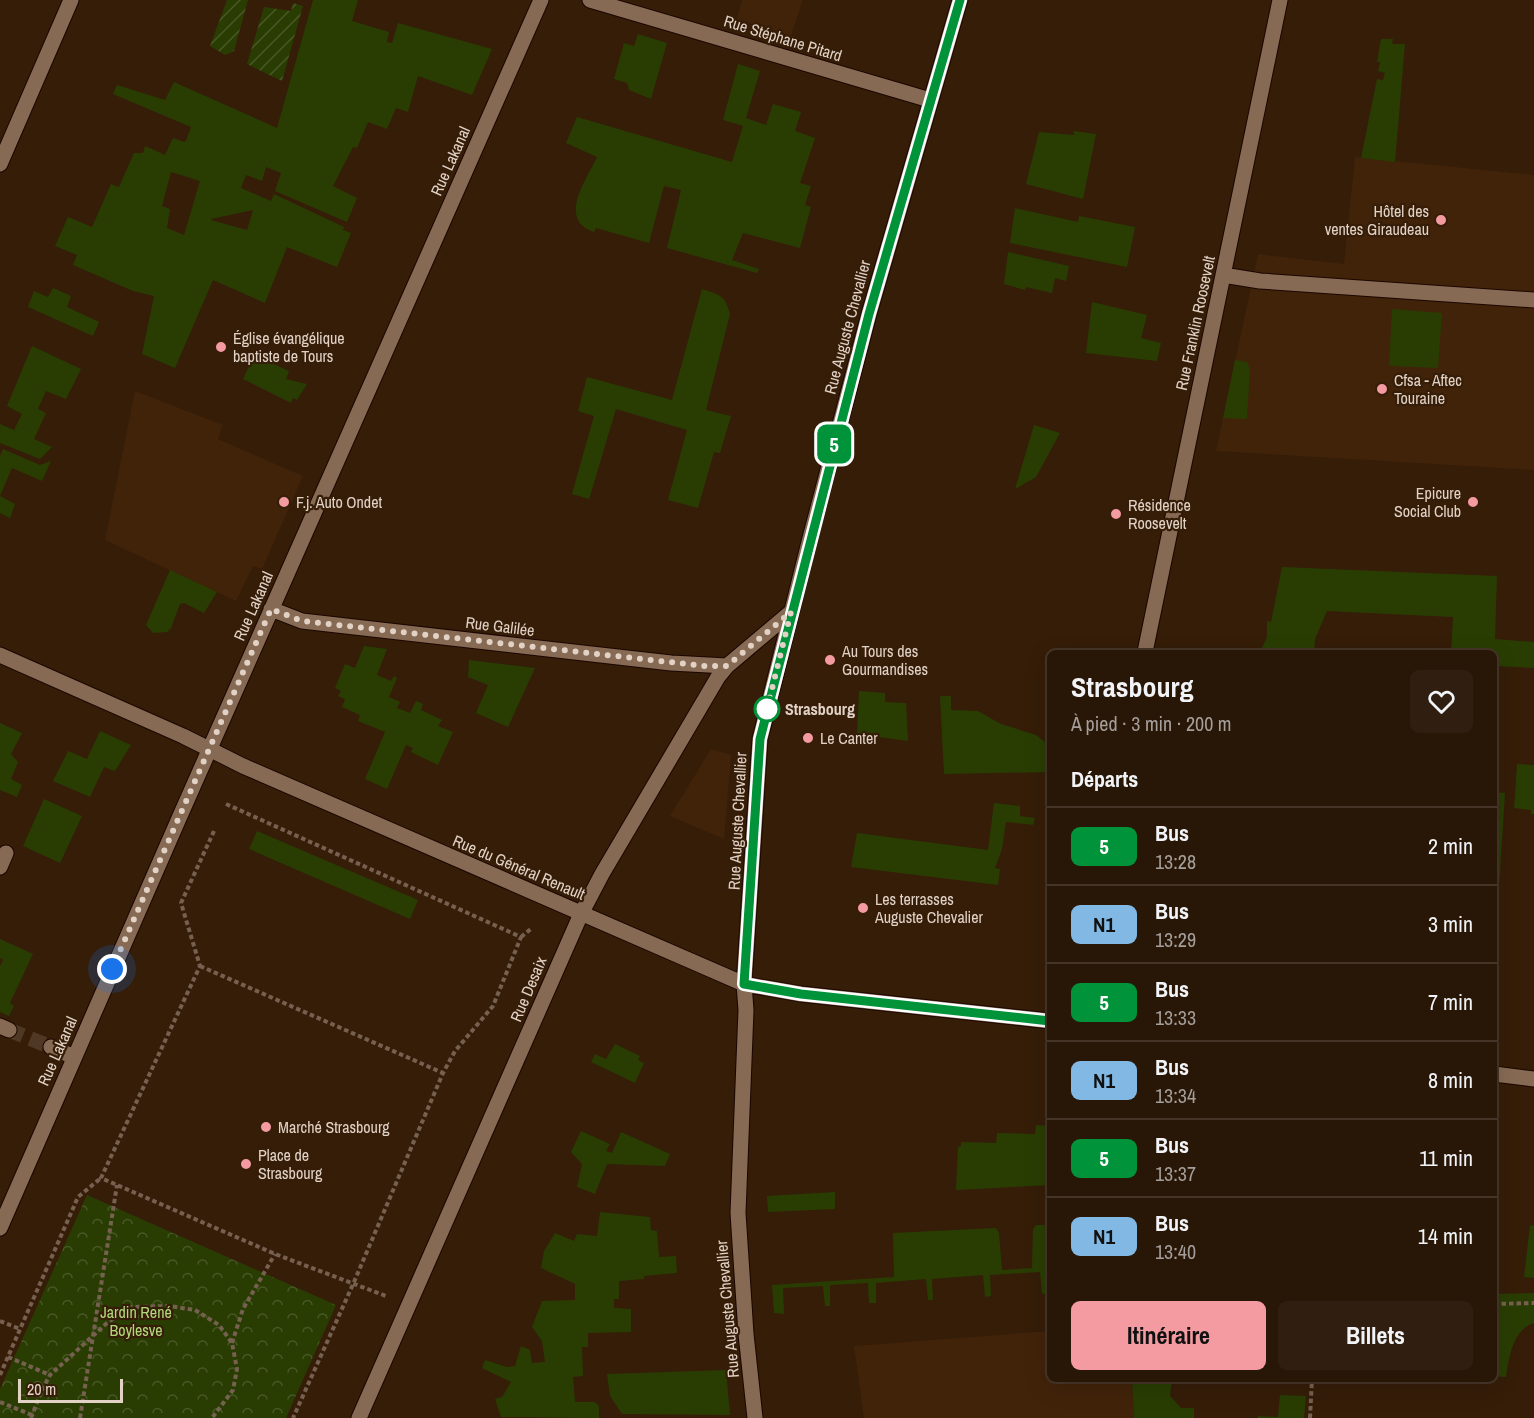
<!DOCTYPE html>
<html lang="fr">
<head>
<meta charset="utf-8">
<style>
	body { margin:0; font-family:"Archivo Narrow",sans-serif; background:#301f10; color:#f1f3f6; height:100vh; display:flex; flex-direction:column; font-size:22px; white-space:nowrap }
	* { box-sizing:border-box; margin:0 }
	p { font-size:20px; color:#a59f9b }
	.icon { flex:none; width:33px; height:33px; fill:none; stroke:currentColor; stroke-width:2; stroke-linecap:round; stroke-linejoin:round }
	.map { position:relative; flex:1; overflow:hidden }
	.panel { position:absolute; left:1047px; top:650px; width:450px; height:732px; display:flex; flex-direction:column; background:#281606; border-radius:9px; box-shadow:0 6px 24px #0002,0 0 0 2px #443528 }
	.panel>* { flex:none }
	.badge { padding:0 12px; border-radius:9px; font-size:21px; line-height:39px }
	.scale { position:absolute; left:18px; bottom:15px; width:105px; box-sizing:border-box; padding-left:6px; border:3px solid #e2d2c6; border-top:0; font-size:16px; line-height:21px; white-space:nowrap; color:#e2d2c6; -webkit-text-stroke:4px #351d08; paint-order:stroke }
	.you { position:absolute; width:30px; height:30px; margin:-15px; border:4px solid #fff; border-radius:50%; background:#1a73e8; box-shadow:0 0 0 9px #1a73e833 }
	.map>.badge { position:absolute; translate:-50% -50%; box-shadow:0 0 0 3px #fff }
	h2 { padding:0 24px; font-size:22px; line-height:54px }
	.round { display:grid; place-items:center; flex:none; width:63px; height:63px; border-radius:9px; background:#301f10 }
	.head { display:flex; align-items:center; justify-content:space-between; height:102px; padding:0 24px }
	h1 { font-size:28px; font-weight:800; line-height:45px }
	.action { display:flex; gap:12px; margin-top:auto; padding:12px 24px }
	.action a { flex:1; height:69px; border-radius:9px; background:#f49aa1; color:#111; font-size:24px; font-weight:800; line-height:69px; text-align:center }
	.action a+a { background:#301f10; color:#f1f3f6 }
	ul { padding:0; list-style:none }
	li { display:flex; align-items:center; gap:18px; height:78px; padding:0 24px; border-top:2px solid #443528 }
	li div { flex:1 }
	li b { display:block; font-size:22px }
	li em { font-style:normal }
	li .badge { min-width:66px; font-weight:700; text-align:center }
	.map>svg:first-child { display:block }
</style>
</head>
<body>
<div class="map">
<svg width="1534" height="1418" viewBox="0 0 1534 1418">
	<defs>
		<pattern id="park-crowns" width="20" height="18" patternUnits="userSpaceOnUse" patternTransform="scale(1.5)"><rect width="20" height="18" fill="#293d03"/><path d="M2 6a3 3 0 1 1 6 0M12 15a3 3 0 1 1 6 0" fill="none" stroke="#485826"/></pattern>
		<pattern id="garden-furrows" width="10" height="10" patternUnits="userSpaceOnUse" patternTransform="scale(1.5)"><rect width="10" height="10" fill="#293d03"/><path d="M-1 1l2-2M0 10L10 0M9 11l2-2" fill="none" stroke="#485826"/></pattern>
	</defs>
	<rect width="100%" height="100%" fill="#351d08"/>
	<!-- built -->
	<path fill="#412309" d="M 742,0 L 803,0 L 791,36 L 737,19 Z
		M 1355,157 L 1534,175 L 1534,470 L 1216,451 L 1258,254 L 1344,264 Z
		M 135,391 L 223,425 L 218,439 L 303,476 L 262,569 L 253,566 L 236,601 L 105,540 Z
		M 711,749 L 731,755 L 724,839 L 670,816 Z
		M 1050,1331 L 1050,1378 L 1132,1379 L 1134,1418 L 864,1418 L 854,1346 Z"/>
	<!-- grass -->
	<path fill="#293d03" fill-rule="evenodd" d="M 313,0 L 358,0 L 352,21 L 389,32 L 387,42 L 392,43 L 398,23 L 492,49 L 472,95 L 418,76 L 408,112 L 396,108 L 387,129 L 368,122 L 357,148 L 353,147 L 333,186 L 357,198 L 347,222 L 275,191 L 281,173 L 266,167 L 262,181 L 246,175 L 241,188 L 271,201 L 274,194 L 344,227 L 343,230 L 351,233 L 337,267 L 287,247 L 265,303 L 213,280 L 175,368 L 142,354 L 154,296 L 133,291 L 73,265 L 77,255 L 55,246 L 68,217 L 92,227 L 111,184 L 119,187 L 134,153 L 143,153 L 145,146 L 165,155 L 173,138 L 184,142 L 186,141 L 191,127 L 113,94 L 117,85 L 165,100 L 174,82 L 277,128 ZM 171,172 L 200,181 L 184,235 L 167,228 L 170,209 L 162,206 ZM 253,210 L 247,230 L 211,220 L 211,219 Z
		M 638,34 L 667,43 L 651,99 L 629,90 L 627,83 L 614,79 L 624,43 L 634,46 Z
		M 1381,39 L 1393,39 L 1392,44 L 1405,44 L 1395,162 L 1361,158 L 1377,79 L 1383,80 L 1385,73 L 1378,71 L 1380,62 L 1377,62 Z
		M 738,64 L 760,71 L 746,118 L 766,125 L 773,104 L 801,112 L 795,131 L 815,138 L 800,183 L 811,186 L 805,205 L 811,207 L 800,248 L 743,233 L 732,260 L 759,269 L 757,273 L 667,248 L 681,190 L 664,186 L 649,243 L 596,228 L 594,232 C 557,219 586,181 597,157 L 566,143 L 577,117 L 732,162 L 743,126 L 723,120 Z
		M 1074,131 L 1096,134 L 1083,199 L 1026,184 L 1039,132 L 1074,135 Z
		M 1015,208 L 1078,222 L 1079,216 L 1135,227 L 1127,267 L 1010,243 Z
		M 1008,252 L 1069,266 L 1066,281 L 1055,278 L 1052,293 L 1026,287 L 1025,290 L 1004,284 Z
		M 53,288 L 71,296 L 67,307 L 99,322 L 93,336 L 28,307 L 34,291 L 48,297 Z
		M 702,289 C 720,295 725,295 730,314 L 706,410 L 731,416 L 720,453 L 714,452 L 698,508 L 668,500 L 687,430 L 616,409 L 590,496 L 589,499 L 572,494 L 594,416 L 578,411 L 587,377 L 672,400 Z
		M 1092,302 L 1147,315 L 1141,338 L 1161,343 L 1157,361 L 1086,353 Z
		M 1392,309 L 1442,313 L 1438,368 L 1389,366 Z
		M 32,346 L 81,369 L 66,399 L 46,391 L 38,409 L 46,413 L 34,439 L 52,447 L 40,459 L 0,443 L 0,424 L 14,430 L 22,414 L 7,406 Z
		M 254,355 L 289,371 L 286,379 L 307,384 L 297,400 L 293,398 L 291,403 L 243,379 Z
		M 1235,360 L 1247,362 L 1250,369 L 1247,419 L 1223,418 Z
		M 1034,425 L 1060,433 L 1036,477 L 1015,489 Z
		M 3,449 L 40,465 L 51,461 L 42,481 L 12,468 L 0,496 L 15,504 L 10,518 L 0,513 L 0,456 Z
		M 1282,567 L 1497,576 L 1495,639 L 1534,642 L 1534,668 L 1494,666 L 1494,652 L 1451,652 L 1453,617 L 1327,611 L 1315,639 L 1314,652 L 1260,652 L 1267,637 L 1267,621 L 1271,622 Z
		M 170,570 L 217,592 L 204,613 L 184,603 L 180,604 L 171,628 L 167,632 L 153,633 L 146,625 Z
		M 364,646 L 387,649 L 377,675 L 391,681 L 394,676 L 397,678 L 389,697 L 400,702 L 397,708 L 410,713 L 416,701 L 423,704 L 421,710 L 442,720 L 438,726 L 453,732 L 438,765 L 411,752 L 413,748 L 406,745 L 387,789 L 365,779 L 385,732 L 358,721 L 360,715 L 342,707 L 345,699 L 338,696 L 341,691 L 335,688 L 345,664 L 355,668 Z
		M 469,660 L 535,668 L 508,727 L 476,713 L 488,685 L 468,677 Z
		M 859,691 L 885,693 L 885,702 L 906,703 L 908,741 L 857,734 Z
		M 940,696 L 951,696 L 951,710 L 978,711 L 1001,724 L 1036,735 L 1050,746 L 1050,772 L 944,774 Z
		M 0,723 L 22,733 L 11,754 L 18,762 L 11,779 L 22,785 L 17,797 L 0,790 Z
		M 100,731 L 131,745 L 115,771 L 104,767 L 90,797 L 53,781 L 68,751 L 87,759 Z
		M 1517,764 L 1534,765 L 1534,814 L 1531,814 L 1531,810 L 1514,808 Z
		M 1494,792 L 1505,793 L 1498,903 L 1494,902 Z
		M 44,799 L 82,816 L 60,863 L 23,846 Z
		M 994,803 L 1020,806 L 1020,816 L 1035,818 L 1033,825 L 1006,822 L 1002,849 L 995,868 L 1000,869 L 998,885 L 851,867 L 857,833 L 988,850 Z
		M 257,831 L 418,900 L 410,919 L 249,849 Z
		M 0,939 L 33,954 L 10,1003 L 14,1006 L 9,1016 L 0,1012 L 0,966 L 3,960 L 0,958 Z
		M 615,1044 L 640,1056 L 638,1060 L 644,1063 L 635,1083 L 591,1062 L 595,1054 L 606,1059 Z
		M 1036,1125 L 1050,1126 L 1050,1185 L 956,1190 L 958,1147 L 961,1146 L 961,1142 L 996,1143 L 997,1133 L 1035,1134 Z
		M 581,1131 L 610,1144 L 606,1151 L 612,1153 L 621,1132 L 670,1154 L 665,1166 L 607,1164 L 595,1194 L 577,1187 L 582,1164 L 571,1152 Z
		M 835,1192 L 835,1209 L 768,1212 L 767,1196 Z
		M 600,1212 L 650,1217 L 651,1230 L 657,1231 L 659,1257 L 676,1256 L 677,1273 L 644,1276 L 644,1279 L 619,1281 L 619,1299 L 614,1299 L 614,1308 L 631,1309 L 631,1332 L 588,1333 L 588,1347 L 582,1347 L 583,1376 L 573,1377 L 575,1402 L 595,1402 L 599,1406 L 599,1418 L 501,1417 L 495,1399 L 502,1397 L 511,1382 L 482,1368 L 485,1360 L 507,1367 L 515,1366 L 521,1346 L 530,1350 L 532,1363 L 545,1362 L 542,1341 L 532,1327 L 542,1301 L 575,1300 L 575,1284 L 541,1268 L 544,1251 L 555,1233 L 574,1241 L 577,1234 L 597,1236 Z
		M 1036,1225 L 1050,1225 L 1050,1271 L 1047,1272 L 1048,1293 L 1042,1294 L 1040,1272 L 990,1275 L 991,1296 L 985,1297 L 983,1275 L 932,1279 L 933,1300 L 928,1300 L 926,1279 L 876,1283 L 876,1303 L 869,1303 L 868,1283 L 830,1285 L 830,1306 L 825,1306 L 823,1286 L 783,1288 L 784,1314 L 774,1313 L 772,1285 L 894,1277 L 893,1233 L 996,1228 L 999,1233 L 1002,1270 L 1032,1268 L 1033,1229 Z
		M 1530,1225 L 1534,1226 L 1534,1278 L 1524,1277 Z
		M 1534,1293 L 1534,1323 C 1512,1330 1509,1358 1506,1377 L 1494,1376 L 1494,1294 Z
		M 726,1370 L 730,1415 L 622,1414 L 610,1396 L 607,1374 Z
		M 1132,1379 L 1172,1379 L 1170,1396 L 1181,1408 L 1194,1408 L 1194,1418 L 1134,1418 Z
		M 1280,1395 L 1306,1396 L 1304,1418 L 1258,1418 L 1258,1416 L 1278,1417 Z"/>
	<!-- park -->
	<path fill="url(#park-crowns)" d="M 87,1195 L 336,1305 L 286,1418 L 0,1418 L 0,1389 Z"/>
	<!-- garden -->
	<path fill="url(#garden-furrows)" d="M 227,0 L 248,0 L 234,51 L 225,55 L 210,46 Z
		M 293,3 L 303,6 L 282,81 L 247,64 L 264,7 L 291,11 Z"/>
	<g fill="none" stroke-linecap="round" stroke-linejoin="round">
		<!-- minor-tunnel -->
		<path stroke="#4f3824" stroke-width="15" stroke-dasharray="15 8" stroke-linecap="butt" d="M 9,1030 L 51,1047"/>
		<!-- minor casing -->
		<g stroke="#1b0600" stroke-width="17">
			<path id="minor" d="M 590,0 L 930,100
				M 0,164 L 71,0
				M 1223,275 L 1260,281 L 1534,300
				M 271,609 L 302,621 L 671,663 L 727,666
				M 1145,652 L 1280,0
				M 0,655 L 183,736 L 243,766 L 744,984 L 801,994 L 1050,1021
				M 0,867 L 6,853
				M 0,1026 L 9,1030
				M 51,1047 L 74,1057
				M 1494,1074 L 1534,1079
				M 0,1228 L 180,816 L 541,0
				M 359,1418 L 581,914 L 602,874 L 718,677 L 727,666 L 791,612
				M 755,1418 L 746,1334 L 738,1213 L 746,1010 L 744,984 L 760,739 L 809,542 L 869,314 L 960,0"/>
		</g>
		<!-- path -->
		<path stroke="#766150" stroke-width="4" stroke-dasharray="4.5 3" stroke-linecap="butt" d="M 226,804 L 521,937 L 493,1006 L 455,1051 L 443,1073 L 354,1282 L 293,1418
			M 214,831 L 181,903 L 200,966 L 101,1178 L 275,1254 L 386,1296
			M 521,937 L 532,928
			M 200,966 L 443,1073
			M 1494,1304 L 1534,1303
			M 0,1321 L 20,1329
			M 232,1343 L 243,1309 L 275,1254
			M 8,1357 L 50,1375
			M 0,1375 L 78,1197 L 101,1178
			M 0,1402 L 32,1415
			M 31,1418 L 42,1390 L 50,1375 L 107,1323 L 131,1307 L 169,1306 L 195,1310 L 219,1325 L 232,1343 L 237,1369 L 233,1390 L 212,1418
			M 80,1418 L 117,1185
			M 1310,1418 L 1312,1379"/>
		<!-- minor -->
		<use href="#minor" stroke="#866a54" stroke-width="15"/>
	</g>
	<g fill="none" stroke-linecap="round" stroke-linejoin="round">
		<!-- line casing -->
		<g stroke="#fff" stroke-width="14">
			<path id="line" d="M 960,0 L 869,314 L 760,739 L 744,984 L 801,994 L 1050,1021"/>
		</g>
		<!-- line -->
		<use href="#line" stroke="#00933a" stroke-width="9"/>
		<!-- walk -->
		<path stroke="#e2d2c6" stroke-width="6" stroke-dasharray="0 10.8" d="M 112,969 L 271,609 L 302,621 L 705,666 L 727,666 L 791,612 L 767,709"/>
	</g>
	<!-- markers -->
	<g fill="#f49aa1" stroke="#351d08" stroke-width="2">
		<circle cx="1441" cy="220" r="6"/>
		<circle cx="221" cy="347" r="6"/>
		<circle cx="1382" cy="389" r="6"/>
		<circle cx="284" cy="502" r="6"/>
		<circle cx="1473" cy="502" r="6"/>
		<circle cx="1116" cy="514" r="6"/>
		<circle cx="830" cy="660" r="6"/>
		<circle cx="808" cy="738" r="6"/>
		<circle cx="863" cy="908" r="6"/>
		<circle cx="266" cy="1127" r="6"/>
		<circle cx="246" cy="1164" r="6"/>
	</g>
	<circle fill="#fff" stroke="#00933a" stroke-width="3" cx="767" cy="709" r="12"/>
	<g text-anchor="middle" stroke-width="4.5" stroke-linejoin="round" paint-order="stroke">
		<!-- street labels -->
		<g font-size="16" fill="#e2d2c6" stroke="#351d08">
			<text transform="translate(783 38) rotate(17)" y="6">Rue Stéphane Pitard</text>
			<text transform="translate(450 161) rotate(-66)" y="6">Rue Lakanal</text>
			<text transform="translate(1195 323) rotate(-78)" y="6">Rue Franklin Roosevelt</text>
			<text transform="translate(847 327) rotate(-75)" y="6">Rue Auguste Chevallier</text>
			<text transform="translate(253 606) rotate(-66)" y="6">Rue Lakanal</text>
			<text transform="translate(500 626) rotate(7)" y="6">Rue Galilée</text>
			<text transform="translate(737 821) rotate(-87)" y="6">Rue Auguste Chevallier</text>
			<text transform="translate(519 867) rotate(23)" y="6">Rue du Général Renault</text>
			<text transform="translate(528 989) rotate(-67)" y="6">Rue Desaix</text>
			<text transform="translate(57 1051) rotate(-66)" y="6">Rue Lakanal</text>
			<text transform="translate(727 1309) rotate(-95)" y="6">Rue Auguste Chevallier</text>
		</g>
		<!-- poi labels -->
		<g font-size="16" fill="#e2d2c6" stroke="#351d08" text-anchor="start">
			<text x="1429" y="217" text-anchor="end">Hôtel des<tspan x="1429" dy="18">ventes Giraudeau</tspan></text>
			<text x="233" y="344">Église évangélique<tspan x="233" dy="18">baptiste de Tours</tspan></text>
			<text x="1394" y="386">Cfsa - Aftec<tspan x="1394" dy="18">Touraine</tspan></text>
			<text x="1461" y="499" text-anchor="end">Epicure<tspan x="1461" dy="18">Social Club</tspan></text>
			<text x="296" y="508">F.j. Auto Ondet</text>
			<text x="1128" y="511">Résidence<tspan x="1128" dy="18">Roosevelt</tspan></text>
			<text x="842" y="657">Au Tours des<tspan x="842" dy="18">Gourmandises</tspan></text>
			<text x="820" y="744">Le Canter</text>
			<text x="875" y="905">Les terrasses<tspan x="875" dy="18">Auguste Chevalier</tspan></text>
			<text x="278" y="1133">Marché Strasbourg</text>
			<text x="258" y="1161">Place de<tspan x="258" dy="18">Strasbourg</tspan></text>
		</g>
		<!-- stop labels -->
		<g font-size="16" font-weight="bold" fill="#e2d2c6" stroke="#351d08" text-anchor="start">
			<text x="785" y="715">Strasbourg</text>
		</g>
		<!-- park labels -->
		<g font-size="16" fill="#b1d97a" stroke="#351d08">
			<text x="136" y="1318">Jardin René<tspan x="136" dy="18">Boylesve</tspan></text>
		</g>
	</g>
</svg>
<div class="scale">20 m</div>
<div class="you" style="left:112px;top:969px"></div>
<b class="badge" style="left:834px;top:444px;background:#00933a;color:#fff">5</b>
<section class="panel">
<div class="head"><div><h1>Strasbourg</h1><p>À pied · 3 min · 200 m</p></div><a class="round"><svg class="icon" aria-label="heart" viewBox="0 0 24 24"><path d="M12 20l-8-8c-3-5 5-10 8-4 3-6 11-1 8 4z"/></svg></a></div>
<h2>Départs</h2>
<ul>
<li><span class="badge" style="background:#00933a;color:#fff">5</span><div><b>Bus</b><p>13:28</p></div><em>2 min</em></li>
<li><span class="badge" style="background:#81b8e4;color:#111">N1</span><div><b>Bus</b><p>13:29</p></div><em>3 min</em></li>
<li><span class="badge" style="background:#00933a;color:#fff">5</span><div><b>Bus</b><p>13:33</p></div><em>7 min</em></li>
<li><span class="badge" style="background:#81b8e4;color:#111">N1</span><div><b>Bus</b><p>13:34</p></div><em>8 min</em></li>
<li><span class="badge" style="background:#00933a;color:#fff">5</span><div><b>Bus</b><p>13:37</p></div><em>11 min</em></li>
<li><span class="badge" style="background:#81b8e4;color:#111">N1</span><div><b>Bus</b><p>13:40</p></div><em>14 min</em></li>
</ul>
<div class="action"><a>Itinéraire</a><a>Billets</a></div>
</section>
</div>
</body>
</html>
